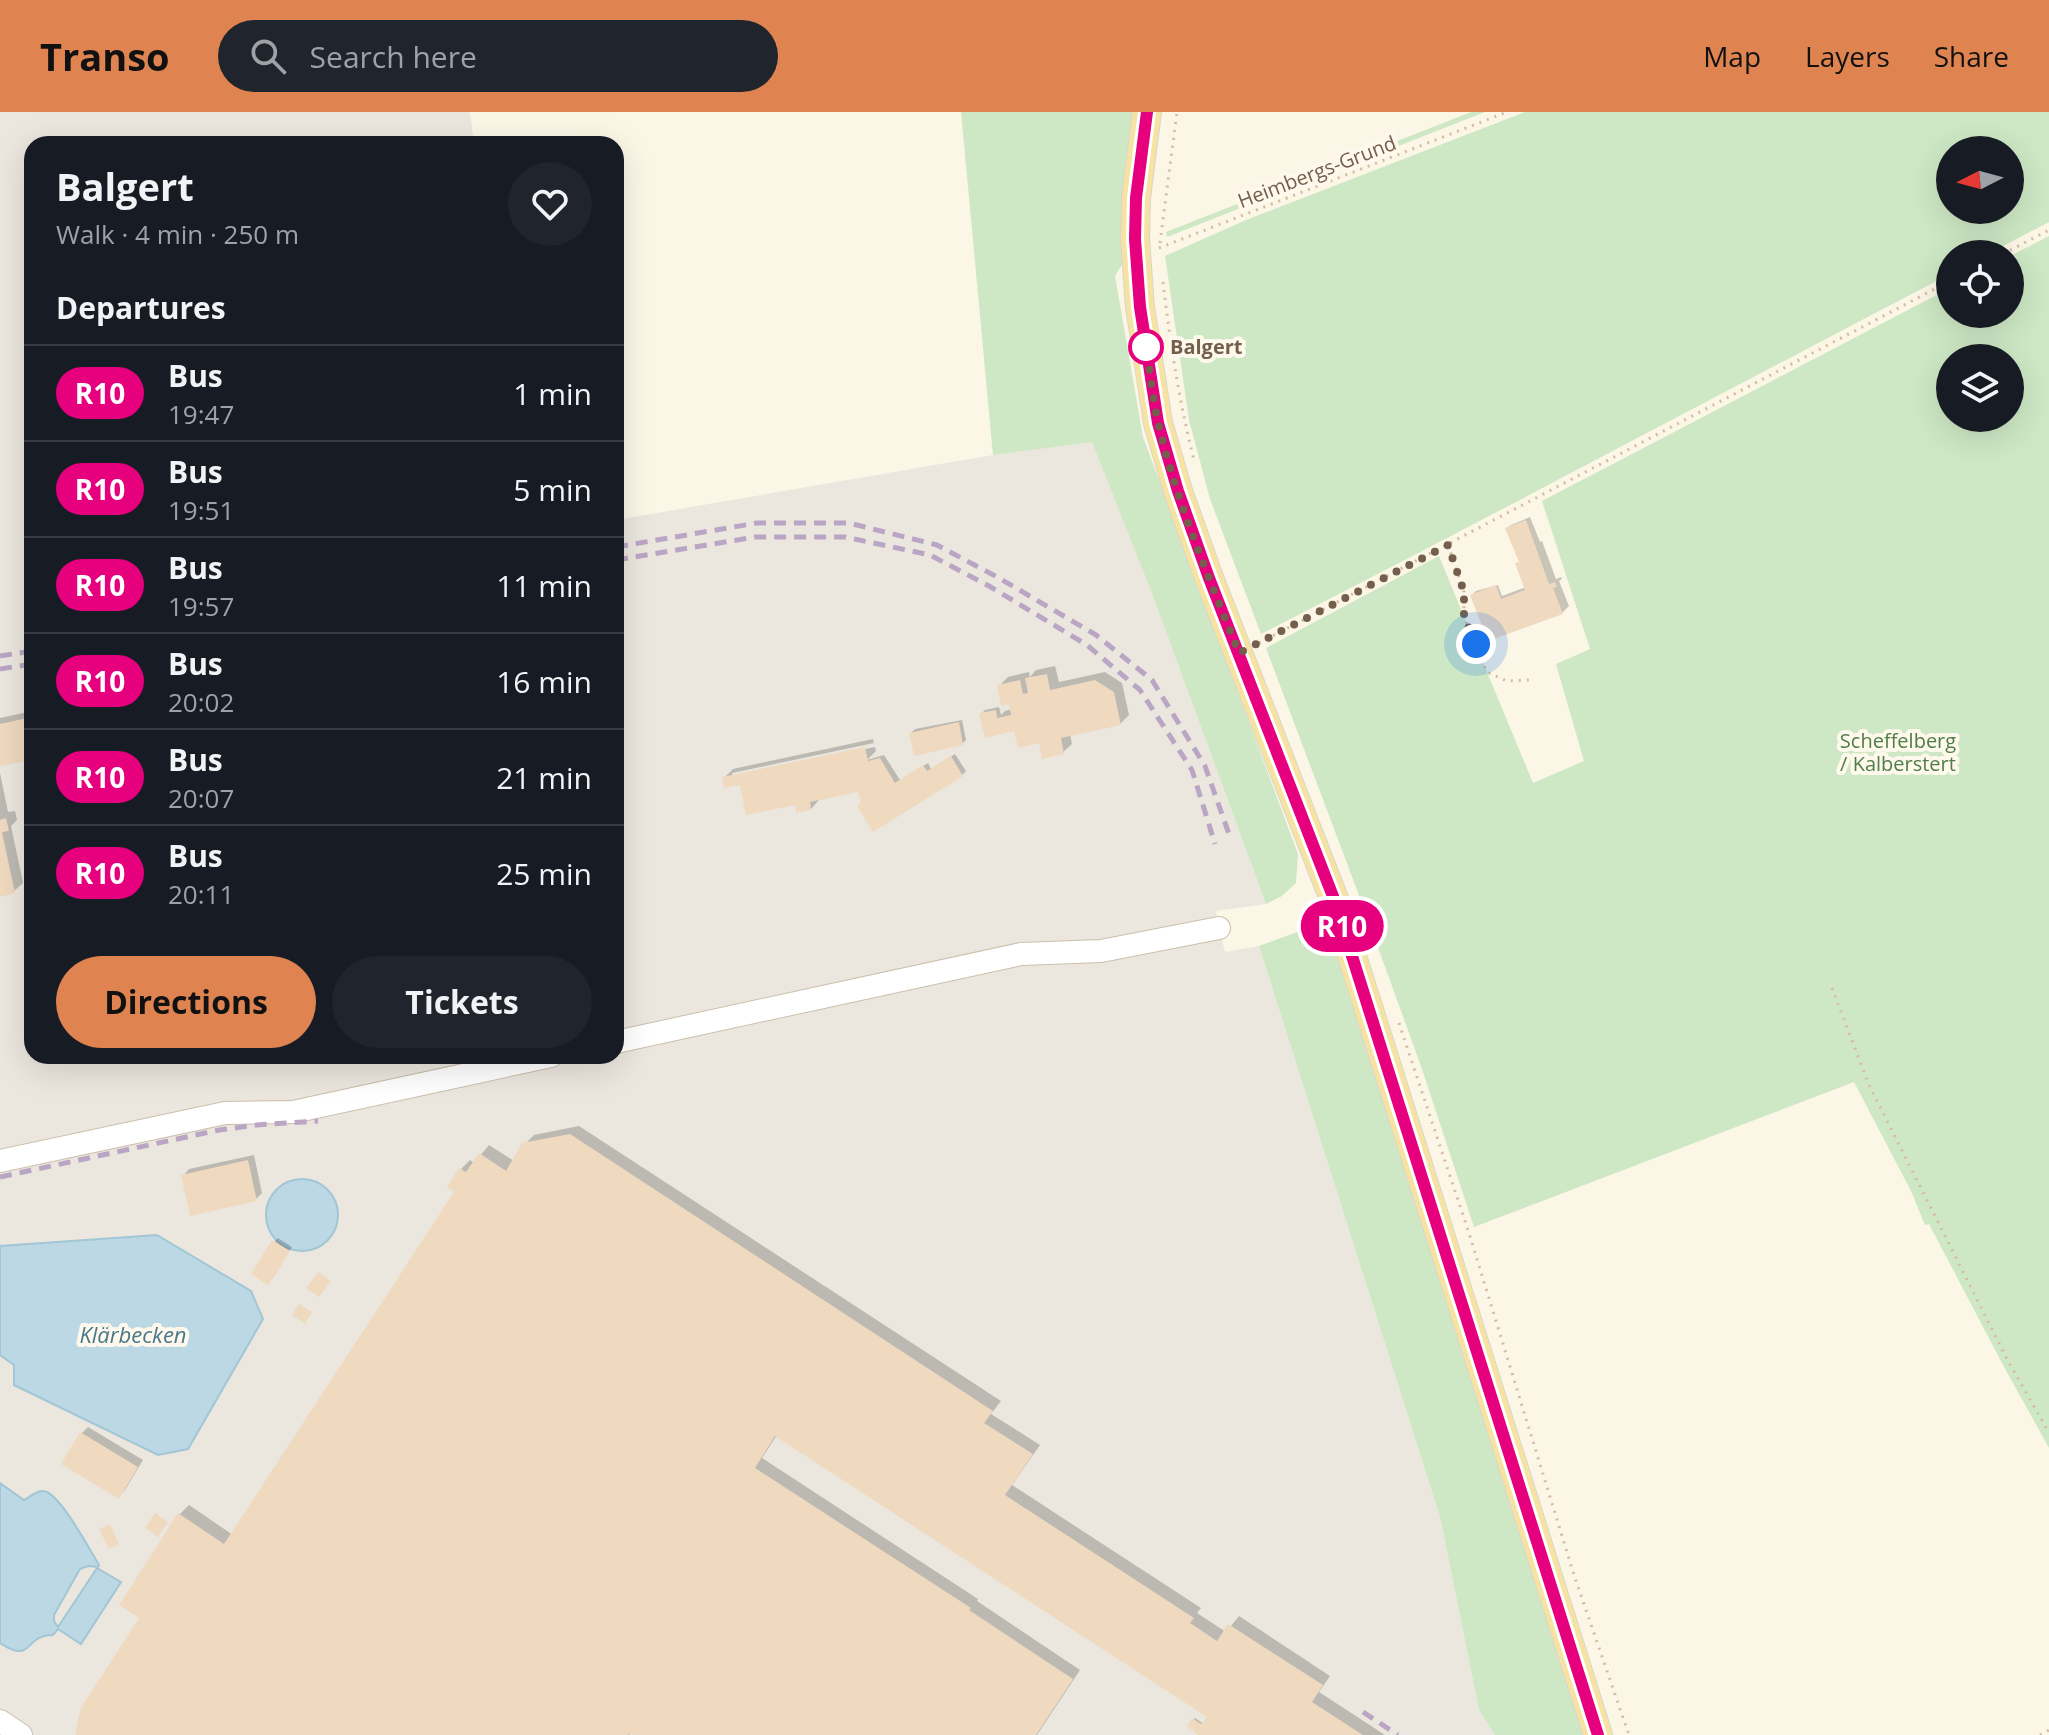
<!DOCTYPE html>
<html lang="en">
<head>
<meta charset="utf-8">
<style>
	body { margin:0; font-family:"Open Sans",sans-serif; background:#20242c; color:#f1f3f6; height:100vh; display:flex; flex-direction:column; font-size:30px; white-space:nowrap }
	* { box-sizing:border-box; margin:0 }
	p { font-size:26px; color:#9ea1a6 }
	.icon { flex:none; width:44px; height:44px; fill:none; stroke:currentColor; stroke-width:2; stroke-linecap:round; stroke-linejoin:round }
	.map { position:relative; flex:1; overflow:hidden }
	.details { position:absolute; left:24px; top:24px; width:600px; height:928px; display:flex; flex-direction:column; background:#171b24; border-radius:24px; box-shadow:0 8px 32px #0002 }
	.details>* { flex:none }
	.badge { padding:0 16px; border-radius:26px; font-size:28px; line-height:52px }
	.needle { width:52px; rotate:264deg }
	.buttons { position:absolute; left:1936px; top:24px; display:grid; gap:16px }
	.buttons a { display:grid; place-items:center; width:88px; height:88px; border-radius:50%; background:#171b24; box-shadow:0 8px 32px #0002; font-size:40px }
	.you { position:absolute; width:40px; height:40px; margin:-20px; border:6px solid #fff; border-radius:50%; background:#1a73e8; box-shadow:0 0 0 12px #1a73e833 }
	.map>.badge { position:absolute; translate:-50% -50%; box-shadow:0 0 0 4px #fff }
	h2 { padding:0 32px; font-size:30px; line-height:72px }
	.round { display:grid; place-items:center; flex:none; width:84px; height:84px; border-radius:42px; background:#20242c }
	.summary { display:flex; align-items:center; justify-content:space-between; height:136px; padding:0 32px }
	h1 { font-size:38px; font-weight:700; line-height:60px }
	.action { display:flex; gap:16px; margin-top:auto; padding:16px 32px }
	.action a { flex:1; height:92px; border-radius:48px; background:#df8451; color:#111; font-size:32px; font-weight:700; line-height:92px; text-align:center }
	.action a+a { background:#20242c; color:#f1f3f6 }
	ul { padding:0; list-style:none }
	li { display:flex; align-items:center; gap:24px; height:96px; padding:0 32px; border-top:2px solid #363941 }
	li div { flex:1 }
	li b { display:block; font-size:30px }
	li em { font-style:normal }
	li .badge { min-width:88px; font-weight:700; text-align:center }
	header { display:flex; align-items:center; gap:48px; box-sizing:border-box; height:112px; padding:0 40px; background:#df8451; color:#111 }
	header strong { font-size:38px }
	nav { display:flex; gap:44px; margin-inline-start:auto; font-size:28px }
	.search { width:560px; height:72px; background:#20242c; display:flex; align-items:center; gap:20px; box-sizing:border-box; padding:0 28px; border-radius:44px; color:#9ea1a6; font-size:30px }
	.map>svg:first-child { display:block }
</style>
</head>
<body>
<header>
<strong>Transo</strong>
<div class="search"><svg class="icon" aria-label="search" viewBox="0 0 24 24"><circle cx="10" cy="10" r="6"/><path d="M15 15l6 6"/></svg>Search here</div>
<nav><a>Map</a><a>Layers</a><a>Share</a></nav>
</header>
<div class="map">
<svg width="2049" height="1623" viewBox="0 0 2049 1623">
	<rect width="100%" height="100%" fill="#fbf6e6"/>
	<!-- industrial -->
	<path fill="#ebe7df" d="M 0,0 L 470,0 L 474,32 L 32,32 L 32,944 L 616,944 L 616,408 L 993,343 L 1092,329 L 1151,479 L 1266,792 L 1216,799 L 1219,816 L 1225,840 L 1259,834 L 1440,1405 L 1479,1598 L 1495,1623 L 0,1623 Z"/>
	<!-- green -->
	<path fill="#cee8c5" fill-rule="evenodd" d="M 961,0 L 1143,0 L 1126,146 L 1115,164 L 1143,325 L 1298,742 L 1296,771 L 1282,784 L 1266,792 L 1151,479 L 1092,330 L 993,343 Z
		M 1471,0 L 1485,0 L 1167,125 L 1166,120 Z
		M 1525,0 L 2049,0 L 2049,110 L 1988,142 L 1950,142 L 1950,162 C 1720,282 1492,404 1261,522 L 1210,387 L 1189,308 L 1165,144 L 1246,108 ZM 1950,38 L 2010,38 L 2010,98 L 1950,98 Z
		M 2049,124 L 2049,1336 L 2003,1253 L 1929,1112 L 1925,1113 L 1911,1079 L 1854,970 L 1474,1115 L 1422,957 L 1363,794 L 1266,536 L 1439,444 L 1533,671 L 1584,649 L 1556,552 L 1590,537 L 1542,389 L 1950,176 L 1950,202 L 2010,202 L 2010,144 ZM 1950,246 L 2010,246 L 2010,306 L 1950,306 Z
		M 1300,819 L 1333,824 L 1585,1623 L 1495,1623 L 1479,1598 L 1440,1405 L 1259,834 Z"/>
	<!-- water -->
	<path fill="#bbd8e4" stroke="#a2c6d5" stroke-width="2" d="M266 1103a36 36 0 1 1 72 0a36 36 0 1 1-72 0Z
		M 157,1123 L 251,1179 L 263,1207 L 188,1337 L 158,1343 L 14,1273 L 14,1253 L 0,1243 L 0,1134 Z
		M 0,1371 L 24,1388 C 30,1385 40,1376 47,1380 C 63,1388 89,1436 99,1453 L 98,1455 L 88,1454 L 80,1457 L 54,1503 L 54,1509 L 58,1515 L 97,1456 L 121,1470 L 81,1532 L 58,1517 L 53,1523 C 23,1523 34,1553 0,1531 Z"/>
	<!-- shadow -->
	<path fill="#0003" d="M 1530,405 L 1540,430 L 1542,429 L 1556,467 L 1561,465 L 1562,467 L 1559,469 L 1569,494 L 1562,501 L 1472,483 L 1476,479 L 1498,473 L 1502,484 L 1526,475 L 1521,449 L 1507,417 L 1511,413 Z
		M 1055,554 L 1059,570 L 1105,560 L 1122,571 L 1129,603 L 1120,612 L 1070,622 L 1072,632 L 1063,640 L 1016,616 L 981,602 L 985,598 L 999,595 L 1001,603 L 1005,599 L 1012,597 L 1010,590 L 999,574 L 1008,565 L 1029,560 L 1030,565 L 1036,558 Z
		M 32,599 L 32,645 L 0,652 L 0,606 Z
		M 962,608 L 966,628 L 962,632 L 911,621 L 915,617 Z
		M 873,627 L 874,631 L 732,661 L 732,665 L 875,635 L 876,639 L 867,648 L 884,643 L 900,668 L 928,651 L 931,657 L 955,642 L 966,659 L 962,663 L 863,692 L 860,677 L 819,688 L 811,697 L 724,666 L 733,657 Z
		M 0,661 L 8,700 L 15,699 L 17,708 L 11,714 L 23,771 L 14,779 L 0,782 Z
		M 579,1014 L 1001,1289 L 991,1302 L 1040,1333 L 1012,1373 L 1201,1496 L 1197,1501 L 1226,1520 L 1239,1504 L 1330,1564 L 1319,1580 L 1385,1623 L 1201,1623 L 1190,1614 L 1195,1606 L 1204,1612 L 1209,1604 L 777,1323 L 762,1346 L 978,1487 L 977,1489 L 1080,1558 L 1037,1623 L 636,1623 L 631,1620 L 629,1623 L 81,1623 L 142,1505 L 122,1492 L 180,1402 L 189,1393 L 233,1423 L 457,1079 L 450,1075 L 461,1057 L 470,1048 L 474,1051 L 489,1033 L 514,1049 L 524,1033 L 534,1023 Z
		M 254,1043 L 262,1081 L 256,1087 L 183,1064 L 189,1057 Z
		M 278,1126 L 292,1135 L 272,1167 L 274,1130 Z
		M 88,1315 L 143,1348 L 125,1378 L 119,1384 L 81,1322 Z"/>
	<!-- building -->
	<path fill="#efd9bf" d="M 1526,408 L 1549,472 L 1555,470 L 1557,475 L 1553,476 L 1563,502 L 1488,529 L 1470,483 L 1496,473 L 1501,487 L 1525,478 L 1515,451 L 1519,450 L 1505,416 Z
		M 1047,562 L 1050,578 L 1095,568 L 1114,580 L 1121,613 L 1061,626 L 1064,642 L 1042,647 L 1039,631 L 1018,636 L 1014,619 L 985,626 L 979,601 L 996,598 L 997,606 L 1011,603 L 1009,592 L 1001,594 L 997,573 L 1020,568 L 1023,582 L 1028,581 L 1025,566 Z
		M 32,605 L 32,648 L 0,654 L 0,612 Z
		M 959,610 L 963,633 L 914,644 L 909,621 Z
		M 865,635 L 868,649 L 880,646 L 895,671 L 923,653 L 927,659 L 951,644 L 963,664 L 873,720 L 857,694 L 861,691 L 858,680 L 810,690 L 811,698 L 796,701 L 795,693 L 746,703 L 740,673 L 724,676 L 722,665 Z
		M 6,706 L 9,719 L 2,720 L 15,781 L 0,785 L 0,708 Z
		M 570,1022 L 993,1299 L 984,1311 L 1033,1342 L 1005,1383 L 1194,1506 L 1190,1511 L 1217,1529 L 1228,1512 L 1323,1573 L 1312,1590 L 1363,1623 L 1198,1623 L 1187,1614 L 1192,1606 L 1201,1612 L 1207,1605 L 775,1324 L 755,1356 L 971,1496 L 969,1498 L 1073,1567 L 1036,1623 L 633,1623 L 629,1621 L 628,1623 L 77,1623 L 75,1621 L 81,1596 L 139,1506 L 119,1493 L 178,1401 L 224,1432 L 454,1080 L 447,1075 L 459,1056 L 466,1060 L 479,1041 L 506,1059 L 522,1031 Z
		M 248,1048 L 257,1089 L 190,1104 L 181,1063 Z
		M 272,1128 L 290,1139 L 268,1173 L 251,1162 Z
		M 318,1160 L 331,1169 L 319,1185 L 306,1176 Z
		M 299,1192 L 312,1200 L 305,1212 L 292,1203 Z
		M 80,1320 L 138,1355 L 119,1387 L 61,1352 Z
		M 155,1401 L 168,1410 L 158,1425 L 145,1416 Z
		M 110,1412 L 119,1432 L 109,1437 L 99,1417 Z"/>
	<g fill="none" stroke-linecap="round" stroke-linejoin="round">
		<!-- minor casing -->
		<g stroke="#ccbfac" stroke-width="24">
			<path id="minor" d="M 616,930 L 1021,842 L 1101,839 L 1219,816
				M 0,1049 L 225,1001 L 293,1000 L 551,944
				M 0,1609 L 21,1623"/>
		</g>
		<!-- major casing -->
		<g stroke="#dbd5d0" stroke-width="30">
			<path id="major" d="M 1147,0 L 1136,86 L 1135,127 L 1140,195 L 1158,311 L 1178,379 L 1209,466 L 1334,787 L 1598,1623"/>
		</g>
		<!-- path -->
		<path stroke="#d4bca2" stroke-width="3" stroke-dasharray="2 6" stroke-linecap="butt" d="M 1160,131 L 1177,0
			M 1159,136 L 1507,0
			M 2003,142 L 2049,118
			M 1163,170 C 1170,230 1179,289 1194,348
			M 1448,433 L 1464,480 L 1464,505 L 1487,560 L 1507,569 L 1529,568
			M 1259,531 L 1950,169
			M 1832,876 L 1869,973 L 2007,1247 L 2049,1321
			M 1399,911 L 1469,1121 L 1574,1463 L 1629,1623
			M 2040,1623 L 2049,1618"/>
		<!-- minor -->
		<use href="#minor" stroke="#fff" stroke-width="22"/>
		<!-- major -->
		<use href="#major" stroke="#f7e3a1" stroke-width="28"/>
		<!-- rail -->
		<path stroke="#baa5c4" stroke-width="5" stroke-dasharray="12 8" stroke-linecap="butt" d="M 616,435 L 757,411 L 849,411 L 937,433 L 999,466 L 1096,523 L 1152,568 L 1205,654 L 1230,725
			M 616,448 L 755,425 L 845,425 L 930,443 L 989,474 L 1087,533 L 1140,578 L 1192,658 L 1215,732
			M 0,544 L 32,539
			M 0,557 L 32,552
			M 0,1065 L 219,1018 L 257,1013 L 318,1009
			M 1363,1600 L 1398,1623"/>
	</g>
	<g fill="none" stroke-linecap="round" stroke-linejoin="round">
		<!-- line casing -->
		<g stroke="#fff" stroke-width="18">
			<path id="line" d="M 1147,0 L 1136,86 L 1135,127 L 1140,195 L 1158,311 L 1178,379 L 1209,466 L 1334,787 L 1598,1623"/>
		</g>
		<!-- line -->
		<use href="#line" stroke="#e6007e" stroke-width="12"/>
		<!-- walk -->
		<path stroke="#735f4c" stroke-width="8" stroke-dasharray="0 14.4" d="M 1146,235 L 1145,225 C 1149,253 1152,282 1158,310 C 1176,389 1209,466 1239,541 L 1448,433 L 1464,480 L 1464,505 L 1476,532"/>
	</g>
	<!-- markers -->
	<circle fill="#fff" stroke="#e6007e" stroke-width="4" cx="1146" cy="235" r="16"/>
	<g text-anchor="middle" stroke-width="8" stroke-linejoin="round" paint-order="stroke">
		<!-- street labels -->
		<g font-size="20" fill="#735f4c" stroke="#fef9ec">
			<text transform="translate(1317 60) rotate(-21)" y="7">Heimbergs-Grund</text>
		</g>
		<!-- stop labels -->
		<g font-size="20" font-weight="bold" fill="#735f4c" stroke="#fef9ec" text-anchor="start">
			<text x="1170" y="242">Balgert</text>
		</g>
		<!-- park labels -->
		<g font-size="20" fill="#507e47" stroke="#fef9ec">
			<text x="1898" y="636">Scheffelberg<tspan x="1898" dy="23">/ Kalberstert</tspan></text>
		</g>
		<!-- water labels -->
		<g font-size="22" font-style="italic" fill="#4a788c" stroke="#fef9ec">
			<text x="133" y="1231">Klärbecken</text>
		</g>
	</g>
</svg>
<div class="buttons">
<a><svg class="needle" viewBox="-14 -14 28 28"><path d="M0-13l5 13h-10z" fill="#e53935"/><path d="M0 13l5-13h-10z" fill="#9ea1a6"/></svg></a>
<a><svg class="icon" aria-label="locate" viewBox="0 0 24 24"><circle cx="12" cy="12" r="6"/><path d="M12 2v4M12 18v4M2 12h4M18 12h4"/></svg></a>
<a><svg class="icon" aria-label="layers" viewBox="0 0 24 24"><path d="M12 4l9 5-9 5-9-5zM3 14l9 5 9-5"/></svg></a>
</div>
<div class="you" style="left:1476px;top:532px"></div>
<b class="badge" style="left:1342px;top:814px;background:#e6007e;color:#fff">R10</b>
<section class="details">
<div class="summary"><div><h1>Balgert</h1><p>Walk · 4 min · 250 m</p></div><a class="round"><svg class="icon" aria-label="heart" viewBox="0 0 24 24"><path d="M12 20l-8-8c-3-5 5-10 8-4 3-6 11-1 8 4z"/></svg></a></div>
<h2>Departures</h2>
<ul>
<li><span class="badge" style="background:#e6007e;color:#fff">R10</span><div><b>Bus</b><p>19:47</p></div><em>1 min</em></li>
<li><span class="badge" style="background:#e6007e;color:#fff">R10</span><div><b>Bus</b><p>19:51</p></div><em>5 min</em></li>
<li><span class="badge" style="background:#e6007e;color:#fff">R10</span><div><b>Bus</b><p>19:57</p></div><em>11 min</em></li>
<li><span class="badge" style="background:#e6007e;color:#fff">R10</span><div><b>Bus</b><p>20:02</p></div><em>16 min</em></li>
<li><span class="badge" style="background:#e6007e;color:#fff">R10</span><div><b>Bus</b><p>20:07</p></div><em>21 min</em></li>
<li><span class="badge" style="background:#e6007e;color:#fff">R10</span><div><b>Bus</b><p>20:11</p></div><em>25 min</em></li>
</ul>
<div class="action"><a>Directions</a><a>Tickets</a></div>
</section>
</div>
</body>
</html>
